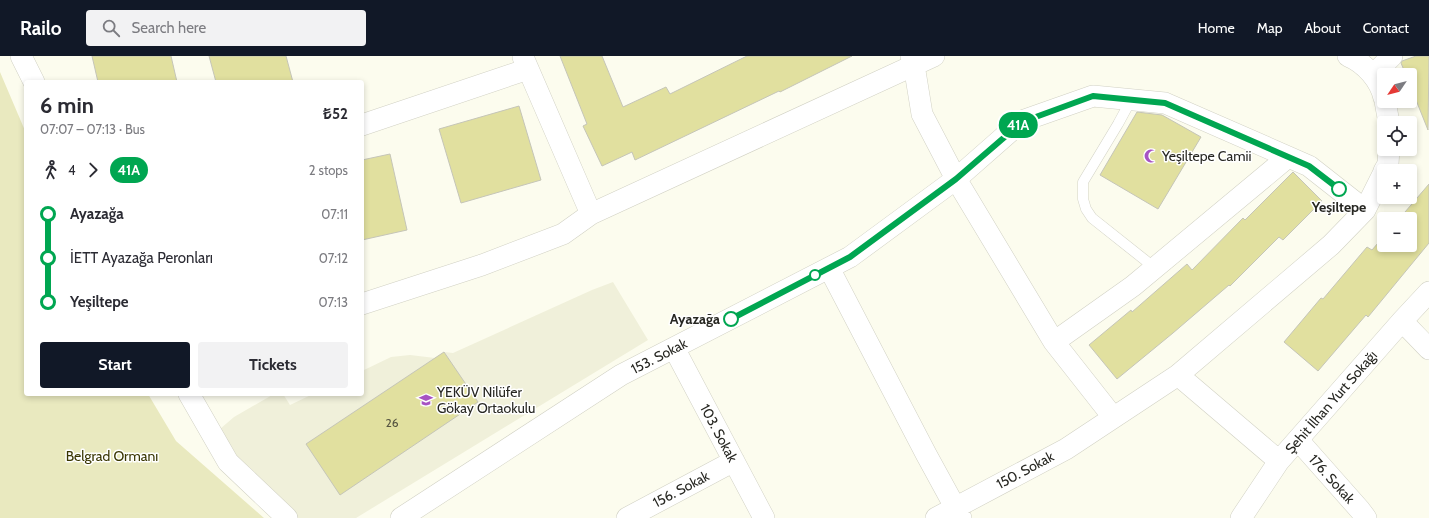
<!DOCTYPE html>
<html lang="en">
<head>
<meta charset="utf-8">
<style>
	body { margin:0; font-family:Cabin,sans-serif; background:#f2f2f3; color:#2b2b33; height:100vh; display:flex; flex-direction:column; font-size:15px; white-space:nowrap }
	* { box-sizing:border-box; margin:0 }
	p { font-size:13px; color:#7c7c81 }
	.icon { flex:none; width:22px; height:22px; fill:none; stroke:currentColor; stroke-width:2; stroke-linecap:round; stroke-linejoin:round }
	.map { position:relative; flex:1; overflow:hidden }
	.panel { position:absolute; left:24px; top:24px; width:340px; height:316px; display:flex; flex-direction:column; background:#fff; border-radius:4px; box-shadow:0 2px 6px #0003 }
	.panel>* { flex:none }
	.badge { padding:0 8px; border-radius:13px; font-size:14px; line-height:26px }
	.needle { width:26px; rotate:235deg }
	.buttons { position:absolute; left:1377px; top:12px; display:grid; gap:8px }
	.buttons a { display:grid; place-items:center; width:40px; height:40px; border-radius:4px; background:#fff; box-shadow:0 2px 6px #0003; font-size:20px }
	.map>.badge { position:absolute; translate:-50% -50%; box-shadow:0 0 0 2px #fff }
	.legs { display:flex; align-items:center; gap:6px; height:44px; padding:0 16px; font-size:13px }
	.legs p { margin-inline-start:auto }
	.head { display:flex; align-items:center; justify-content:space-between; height:68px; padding:0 16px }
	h1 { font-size:22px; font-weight:700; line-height:30px }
	.button { display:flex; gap:8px; margin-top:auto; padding:8px 16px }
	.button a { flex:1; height:46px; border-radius:4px; background:#111827; color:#fff; font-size:16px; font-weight:700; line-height:46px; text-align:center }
	.button a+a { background:#f2f2f3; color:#2b2b33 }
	ul { padding:0 16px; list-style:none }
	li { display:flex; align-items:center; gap:14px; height:44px; font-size:15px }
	li i { display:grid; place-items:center; width:6px; height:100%; margin:0 5px; background:currentColor }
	li i::after { content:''; width:10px; height:10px; margin:-5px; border:3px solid; border-radius:50%; background:#fff }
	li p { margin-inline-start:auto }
	li:first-child i { background:linear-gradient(#0000 50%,currentColor 0) }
	li:last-child i { background:linear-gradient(currentColor 50%,#0000 0) }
	header { display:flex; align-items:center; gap:24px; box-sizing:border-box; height:56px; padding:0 20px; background:#111827; color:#fff }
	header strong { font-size:19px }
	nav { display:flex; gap:22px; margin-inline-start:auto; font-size:14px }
	.search { width:280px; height:36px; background:#f2f2f3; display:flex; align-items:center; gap:10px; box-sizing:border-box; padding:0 14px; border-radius:4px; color:#7c7c81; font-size:15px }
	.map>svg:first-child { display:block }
</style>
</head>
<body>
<header>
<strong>Railo</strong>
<div class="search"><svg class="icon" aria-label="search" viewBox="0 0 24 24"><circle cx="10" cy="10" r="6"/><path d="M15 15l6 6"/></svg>Search here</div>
<nav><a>Home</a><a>Map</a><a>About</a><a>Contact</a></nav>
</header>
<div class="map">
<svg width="1429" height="462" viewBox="0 0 1429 462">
	<rect width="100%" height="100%" fill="#fcfcee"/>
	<!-- built -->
	<path fill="#f0f0da" d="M 613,226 L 648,284 L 356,462 L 287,462 L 213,379 L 234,361 L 274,338 L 283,338 L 290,349 L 313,338 L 362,338 L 362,315 L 391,301 L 410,299 L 435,302 L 444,296 L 453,297 L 592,234 Z"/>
	<!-- green -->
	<path fill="#e9e9bf" d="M 0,16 L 26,77 L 26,338 L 148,338 L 176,385 L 264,462 L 0,462 Z"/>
	<!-- building -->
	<path fill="#e1e09f" stroke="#c5c5b8" d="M 92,0 L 171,0 L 177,26 L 98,26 Z
		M 209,0 L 286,0 L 293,26 L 216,26 Z
		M 560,0 L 602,0 L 623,51 L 666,31 L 670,38 L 747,0 L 852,0 L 780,36 L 779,35 L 635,104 L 632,96 L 602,110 L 583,70 L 587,68 Z
		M 1416,0 L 1429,0 L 1428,74 L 1410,29 L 1410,19 L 1406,19 L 1401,7 L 1402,5 Z
		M 519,50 L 541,124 L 461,147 L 439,73 Z
		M 1137,56 L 1162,59 L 1201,81 L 1158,153 L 1100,119 Z
		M 390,98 L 407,174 L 362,184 L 362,104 Z
		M 1293,116 L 1322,145 L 1283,184 L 1279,181 L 1230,230 L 1229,229 L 1173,277 L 1117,323 L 1089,289 L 1131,254 L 1132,256 L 1187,208 L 1192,214 L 1243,162 L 1245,164 Z
		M 1429,128 L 1429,187 L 1368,261 L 1366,259 L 1318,315 L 1284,286 L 1321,242 L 1323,243 L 1367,191 L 1372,194 L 1384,180 L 1384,189 L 1410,189 L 1410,163 L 1399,163 Z
		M 444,296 L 478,346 L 340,439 L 306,388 Z"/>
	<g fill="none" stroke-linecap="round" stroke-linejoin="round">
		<!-- service casing -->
		<g stroke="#d1d1c4" stroke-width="11">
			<path id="service" d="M 1131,44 L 1118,68 L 1083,126 L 1083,143 L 1086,153 L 1092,162 L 1155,212"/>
		</g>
		<!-- minor casing -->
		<g stroke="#d1d1c4" stroke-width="22">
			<path id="minor" d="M 21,0 L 34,26
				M 911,0 L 914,9 L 922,58 L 956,123 L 1054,286 L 1113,361
				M 1348,0 C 1365,7 1380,24 1384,42
				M 523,1 L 591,158
				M 1373,19 L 1392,0
				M 1385,45 L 1389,67
				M 362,69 L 528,13
				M 1384,115 L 1388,108 L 1389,93
				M 829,212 L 926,398 L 961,462
				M 362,248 L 482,209 L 563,178 L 591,158 L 934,0
				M 1402,265 L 1429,293
				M 1054,286 L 1133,230 L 1288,101
				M 674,292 L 764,462
				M 1178,319 L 1279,405
				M 189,338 L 228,406 L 287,462
				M 1298,384 L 1360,454 L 1366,462
				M 401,462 L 621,319 L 850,201 L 956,123 L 1022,65 L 1093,40 L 1165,47 L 1309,110 L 1365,154
				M 627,462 L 734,405
				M 936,462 L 1066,393 L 1178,319 L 1331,189 L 1365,154 L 1384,116
				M 1241,462 L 1279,405 L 1402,265 L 1429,236"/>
		</g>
		<!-- service -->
		<use href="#service" stroke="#fff" stroke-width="10"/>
		<!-- minor -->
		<use href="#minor" stroke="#fff" stroke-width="21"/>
	</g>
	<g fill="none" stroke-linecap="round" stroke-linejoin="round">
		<!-- line-1 casing -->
		<g stroke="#fff" stroke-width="9">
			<path id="line-1" d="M 731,263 L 850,201 L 956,123 L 1022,66 L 1093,40 L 1165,47 L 1309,110 L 1339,133"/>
		</g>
		<!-- line-1 -->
		<use href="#line-1" stroke="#00a651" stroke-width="6"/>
	</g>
	<!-- icons -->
	<defs>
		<g id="mosque-bare" transform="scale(1.08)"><path d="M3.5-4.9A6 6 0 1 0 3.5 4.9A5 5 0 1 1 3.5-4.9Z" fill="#a753c3" stroke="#fff" stroke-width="2.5" paint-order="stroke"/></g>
		<g id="school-bare" transform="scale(1.08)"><path d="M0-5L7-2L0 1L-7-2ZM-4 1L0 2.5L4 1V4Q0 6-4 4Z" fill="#a753c3" stroke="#fff" stroke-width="2.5" paint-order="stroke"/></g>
	</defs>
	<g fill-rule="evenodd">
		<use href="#mosque-bare" x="1151" y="100"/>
		<use href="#school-bare" x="426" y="344"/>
	</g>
	<!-- markers -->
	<g fill="#fff" stroke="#00a651" stroke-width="2">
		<circle cx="1339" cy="133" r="7"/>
		<circle cx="815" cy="219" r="5"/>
		<circle cx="731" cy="263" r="7"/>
	</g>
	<g text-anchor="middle" stroke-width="3" stroke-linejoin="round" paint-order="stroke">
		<!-- number labels -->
		<g font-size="12" fill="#565541">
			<text x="392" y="371">26</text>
		</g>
		<!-- poi labels -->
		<g font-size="14" fill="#272722" stroke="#fff" text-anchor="start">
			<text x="1162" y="105">Yeşiltepe Camii</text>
			<text x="437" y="341">YEKÜV Nilüfer<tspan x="437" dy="16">Gökay Ortaokulu</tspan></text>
		</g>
		<!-- stop labels -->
		<g font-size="14" font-weight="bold" fill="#272722" stroke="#fff">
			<text x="1339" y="156">Yeşiltepe</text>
			<text x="720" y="268" text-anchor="end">Ayazağa</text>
		</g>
		<!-- street labels -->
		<g font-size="14" fill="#272722" stroke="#fff">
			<text transform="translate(659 300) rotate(-27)" y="5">153. Sokak</text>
			<text transform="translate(1331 346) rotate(-49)" y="5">Şehit İlhan Yurt Sokağı</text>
			<text transform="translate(719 377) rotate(62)" y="5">103. Sokak</text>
			<text transform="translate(1025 414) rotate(-28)" y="5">150. Sokak</text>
			<text transform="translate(1332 423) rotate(48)" y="5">176. Sokak</text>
			<text transform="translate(681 433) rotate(-28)" y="5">156. Sokak</text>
		</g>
		<!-- park labels -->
		<g font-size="14" fill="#393602" stroke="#fff">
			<text x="112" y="405">Belgrad Ormanı</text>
		</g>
	</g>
</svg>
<div class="buttons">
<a><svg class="needle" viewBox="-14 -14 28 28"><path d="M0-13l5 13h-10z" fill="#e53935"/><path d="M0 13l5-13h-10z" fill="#7c7c81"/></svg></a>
<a><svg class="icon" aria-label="locate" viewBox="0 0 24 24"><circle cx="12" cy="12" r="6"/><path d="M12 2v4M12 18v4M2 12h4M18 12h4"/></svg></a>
<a>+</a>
<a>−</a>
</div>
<b class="badge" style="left:1018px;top:69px;background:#00a651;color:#fff">41A</b>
<section class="panel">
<div class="head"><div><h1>6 min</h1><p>07:07 – 07:13 · Bus</p></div><b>₺52</b></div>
<div class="legs"><svg class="icon" aria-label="walk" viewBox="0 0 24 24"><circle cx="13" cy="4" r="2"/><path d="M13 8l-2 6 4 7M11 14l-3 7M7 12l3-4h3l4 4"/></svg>4<svg class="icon" aria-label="forward" viewBox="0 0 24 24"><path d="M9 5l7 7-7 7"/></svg><b class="badge" style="background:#00a651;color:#fff">41A</b><p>2 stops</p></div>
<ul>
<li><i style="color:#00a651"></i><b>Ayazağa</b><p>07:11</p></li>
<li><i style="color:#00a651"></i><span>İETT Ayazağa Peronları</span><p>07:12</p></li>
<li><i style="color:#00a651"></i><b>Yeşiltepe</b><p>07:13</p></li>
</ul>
<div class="button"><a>Start</a><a>Tickets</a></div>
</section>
</div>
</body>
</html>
